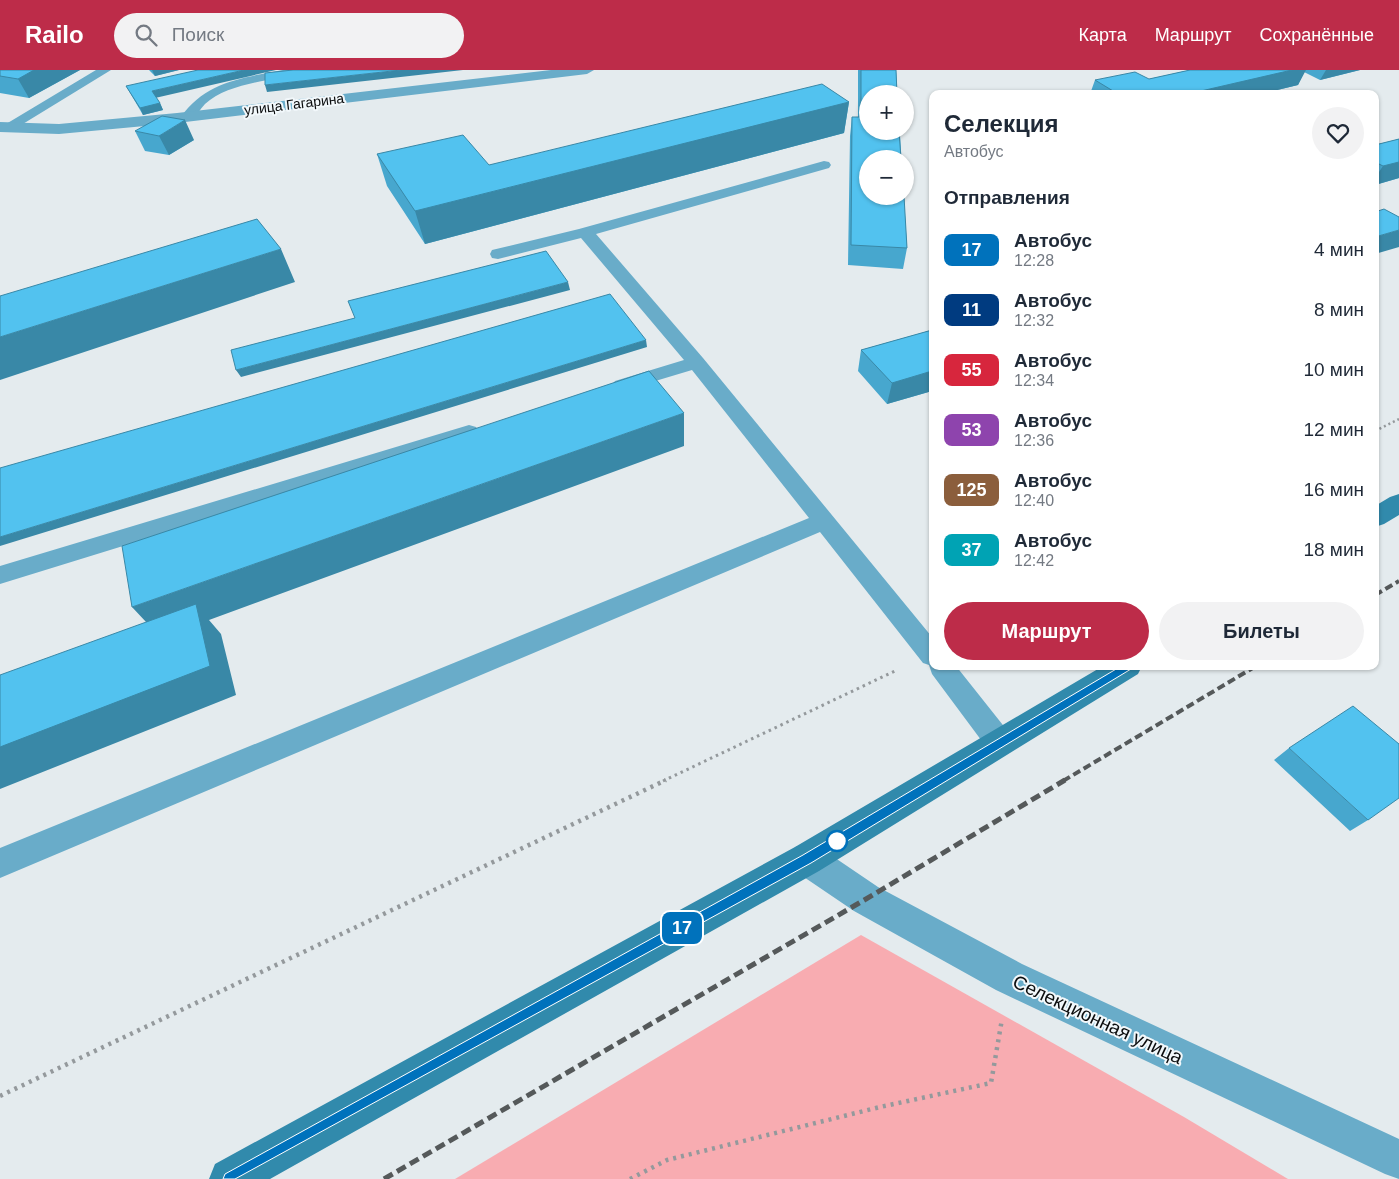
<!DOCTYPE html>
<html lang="ru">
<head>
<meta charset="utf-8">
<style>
	body { margin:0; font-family:Helvetica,sans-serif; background:#f2f2f3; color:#1f2937; height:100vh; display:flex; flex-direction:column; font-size:19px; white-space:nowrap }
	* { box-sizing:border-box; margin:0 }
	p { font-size:16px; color:#747a83 }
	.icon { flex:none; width:28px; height:28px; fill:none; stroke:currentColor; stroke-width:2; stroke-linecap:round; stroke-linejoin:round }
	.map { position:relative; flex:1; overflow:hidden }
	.drawer { position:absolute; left:929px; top:20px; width:450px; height:580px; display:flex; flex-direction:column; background:#fff; border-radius:10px; box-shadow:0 1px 4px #0004 }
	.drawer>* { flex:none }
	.badge { padding:0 10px; border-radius:8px; font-size:18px; line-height:32px }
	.tools { position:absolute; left:859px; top:15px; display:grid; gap:10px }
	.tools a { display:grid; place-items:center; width:55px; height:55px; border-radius:50%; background:#fff; box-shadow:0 1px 4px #0004; font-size:25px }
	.map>.badge { position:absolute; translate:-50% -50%; box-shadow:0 0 0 2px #fff }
	h2 { padding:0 15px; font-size:19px; line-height:45px }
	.round { display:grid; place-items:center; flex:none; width:52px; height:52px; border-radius:26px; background:#f2f2f3 }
	.summary { display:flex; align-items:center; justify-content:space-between; height:85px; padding:0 15px }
	h1 { font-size:24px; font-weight:700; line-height:38px }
	.action { display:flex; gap:10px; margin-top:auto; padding:10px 15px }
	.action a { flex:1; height:58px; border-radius:30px; background:#bd2c49; color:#fff; font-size:20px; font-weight:700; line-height:58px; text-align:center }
	.action a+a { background:#f2f2f3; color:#1f2937 }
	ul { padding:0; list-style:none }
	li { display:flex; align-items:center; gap:15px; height:60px; padding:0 15px }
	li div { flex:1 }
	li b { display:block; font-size:19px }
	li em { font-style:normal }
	li .badge { min-width:55px; font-weight:700; text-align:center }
	header { display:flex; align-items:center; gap:30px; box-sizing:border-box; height:70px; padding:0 25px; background:#bd2c49; color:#fff }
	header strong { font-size:24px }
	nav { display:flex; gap:28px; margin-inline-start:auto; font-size:18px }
	.search { width:350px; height:45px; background:#f2f2f3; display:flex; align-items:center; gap:12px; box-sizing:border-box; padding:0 18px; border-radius:28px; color:#747a83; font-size:19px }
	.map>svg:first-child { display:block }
</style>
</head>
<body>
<header>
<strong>Railo</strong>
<div class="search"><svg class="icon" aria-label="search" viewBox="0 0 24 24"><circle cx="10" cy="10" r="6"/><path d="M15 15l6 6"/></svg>Поиск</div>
<nav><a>Карта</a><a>Маршрут</a><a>Сохранённые</a></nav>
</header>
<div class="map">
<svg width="1399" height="1109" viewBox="0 0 1399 1109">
	<rect width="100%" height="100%" fill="#e4ebee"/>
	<!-- green -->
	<path fill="#f8acb1" d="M 861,865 L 1184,1047 L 1288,1109 L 455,1109 Z"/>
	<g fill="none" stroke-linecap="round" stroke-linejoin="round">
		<!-- path-far2 -->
		<path stroke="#94999c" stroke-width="2.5" stroke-dasharray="2 3" stroke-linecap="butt" d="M 1375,361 L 1399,349"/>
		<!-- path-far1 -->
		<path stroke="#94999c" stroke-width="3" stroke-dasharray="2.5 4" stroke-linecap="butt" d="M 663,711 L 897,600"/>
		<!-- path -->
		<path stroke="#94999c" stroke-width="4.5" stroke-dasharray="3 5" stroke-linecap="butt" d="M 0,1026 L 666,710
			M 630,1109 L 667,1090 L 880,1037 L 991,1013 L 1002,949"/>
		<!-- service -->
		<path fill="#69acc9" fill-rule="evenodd" d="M 96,0 L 111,0 L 13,60 L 3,60 L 1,57 Z
			M 283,0 L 308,0 L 306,3 C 276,10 229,12 205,34 C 200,39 197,45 193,50 L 183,50 L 181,47 C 206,11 243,8 283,0 Z
			M 824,91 L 829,92 L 831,95 L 829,98 L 596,164 L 703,288 L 932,567 L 932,596 L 956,596 L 1010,664 L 1014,673 L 1010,682 L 1000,685 L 990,682 L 932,604 L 929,595 L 923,593 L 820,462 L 0,808 L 0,778 L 809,448 L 692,300 L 622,321 L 615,319 L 612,315 L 615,311 L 684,290 L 581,168 L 498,189 L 492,188 L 490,184 L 492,180 L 579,159 Z
			M 469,355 L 476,357 L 479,362 L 476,367 L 0,514 L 0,496 Z"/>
		<!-- minor -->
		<path fill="#69acc9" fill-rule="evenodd" d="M 551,0 L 594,0 L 587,4 L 177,53 L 59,64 L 0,62 L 0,52 L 59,54 L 177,43 Z
			M 807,773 L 819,777 L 878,817 L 1022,894 L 1399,1069 L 1399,1109 L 1385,1104 L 996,920 L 854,841 L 795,801 L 790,789 L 795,777 Z"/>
		<!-- secondary -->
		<path fill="#318aac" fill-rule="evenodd" d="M 1399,424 L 1399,445 L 1384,454 L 1375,457 L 1375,436 L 1390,427 Z
			M 1103,596 L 1142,596 L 1138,604 L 819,801 L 270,1109 L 209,1109 L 215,1094 L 795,777 Z"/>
		<!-- rail-far1 -->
		<path stroke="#55595a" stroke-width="4" stroke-dasharray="8 4" stroke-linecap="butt" d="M 1375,525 L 1399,511
			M 1063,711 L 1256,596"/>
		<!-- rail -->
		<path stroke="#55595a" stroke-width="5" stroke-dasharray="10 5" stroke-linecap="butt" d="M 384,1109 L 866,829 L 1065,710"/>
	</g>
	<!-- wall -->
	<path fill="#47a7ce" d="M 0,0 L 80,0 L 29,28 L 0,23 Z
		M 149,0 L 179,0 L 155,6 Z
		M 858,0 L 896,0 L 907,178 L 903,199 L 848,195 L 850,66 L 852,47 L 858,47 Z
		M 1190,0 L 1360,0 L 1320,10 L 1304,2 L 1298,15 L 1261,24 L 1090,24 L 1095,10 L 1149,9 Z
		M 126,16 L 160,33 L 163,40 L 143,45 Z
		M 849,32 L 844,63 L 425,174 L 387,116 L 377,84 L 489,95 Z
		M 135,61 L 194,70 L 169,85 L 145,81 Z
		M 1399,69 L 1399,108 L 1375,115 L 1375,75 Z
		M 932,260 L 932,321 L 887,334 L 858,301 L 861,280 Z
		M 1289,678 L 1368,750 L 1350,761 L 1274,690 Z"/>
	<!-- shaded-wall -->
	<path fill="#3988a7" d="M 34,0 L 80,0 L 29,28 L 18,9 Z
		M 152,0 L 179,0 L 155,6 Z
		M 244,0 L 276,0 L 155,28 L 152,21 Z
		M 401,0 L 463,0 L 267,22 L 265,15 Z
		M 1292,0 L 1306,0 L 1298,15 L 1261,24 L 1188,24 Z
		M 1326,0 L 1360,0 L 1320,10 Z
		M 849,32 L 844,63 L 425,174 L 415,141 Z
		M 160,33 L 163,40 L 143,45 L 140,38 Z
		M 185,50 L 194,70 L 169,85 L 159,66 Z
		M 1399,92 L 1399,108 L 1375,115 L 1375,108 L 1383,96 Z
		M 1399,160 L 1399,177 L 1375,184 L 1375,167 Z
		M 281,179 L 295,212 L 0,310 L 0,267 Z
		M 568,212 L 570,220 L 241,307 L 236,300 Z
		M 646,270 L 647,277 L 0,476 L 0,467 Z
		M 932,301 L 932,321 L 887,334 L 892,313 Z
		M 684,343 L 684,376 L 209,550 L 221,564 L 236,625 L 0,719 L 0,677 L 161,568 L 132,537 Z"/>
	<!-- building -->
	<path fill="#52c2ef" stroke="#3988a7" d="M 0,0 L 34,0 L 18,9 L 0,6 Z
		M 198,0 L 244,0 L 152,21 L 160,33 L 140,38 L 126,16 Z
		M 293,0 L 401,0 L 265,15 L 265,3 Z
		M 861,0 L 896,0 L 897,24 L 868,24 L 868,61 L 899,61 L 901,89 L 868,89 L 868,126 L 904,126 L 907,178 L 851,175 L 852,47 L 861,47 Z
		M 1190,0 L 1292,0 L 1188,24 L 1118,24 L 1095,10 L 1135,2 L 1149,9 Z
		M 822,14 L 849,32 L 415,141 L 377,84 L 463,65 L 489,95 Z
		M 162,46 L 185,50 L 159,66 L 135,61 Z
		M 1399,69 L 1399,92 L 1383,96 L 1375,92 L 1375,75 Z
		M 1384,139 L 1399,147 L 1399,160 L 1375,167 L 1375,142 Z
		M 257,149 L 281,179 L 0,267 L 0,226 Z
		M 546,181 L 568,212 L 236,300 L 231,280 L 355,248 L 348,231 Z
		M 610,224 L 646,270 L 0,467 L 0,398 Z
		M 932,260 L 932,301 L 892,313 L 861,280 Z
		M 649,301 L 684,343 L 132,537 L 122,476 Z
		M 196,534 L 210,596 L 0,677 L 0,605 Z
		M 1353,636 L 1399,674 L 1399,728 L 1368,750 L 1289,678 Z"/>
	<!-- line -->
	<path fill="#0072bc" stroke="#fff" d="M 1128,592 L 1131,593 L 1131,599 L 811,793 L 235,1109 L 223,1109 L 225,1104 L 803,785 Z"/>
	<!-- markers -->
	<circle fill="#fff" stroke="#0072bc" stroke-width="2.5" cx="837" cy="771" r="10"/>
	<g text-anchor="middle" stroke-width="4" stroke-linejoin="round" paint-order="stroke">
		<!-- far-street labels -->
		<g font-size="14" fill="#0b0d0e" stroke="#f2f8fb">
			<text transform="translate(294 34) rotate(-7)" y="5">улица Гагарина</text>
		</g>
		<!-- near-street labels -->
		<g font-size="19" fill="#0b0d0e" stroke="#f2f8fb">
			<text transform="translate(1098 949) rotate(25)" y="7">Селекционная улица</text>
		</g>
	</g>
</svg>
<div class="tools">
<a>+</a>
<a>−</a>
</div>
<b class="badge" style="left:682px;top:858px;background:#0072bc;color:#fff">17</b>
<section class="drawer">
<div class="summary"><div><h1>Селекция</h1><p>Автобус</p></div><a class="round"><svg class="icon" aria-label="heart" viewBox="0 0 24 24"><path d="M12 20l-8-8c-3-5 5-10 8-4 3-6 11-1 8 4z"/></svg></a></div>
<h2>Отправления</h2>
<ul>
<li><span class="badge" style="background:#0072bc;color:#fff">17</span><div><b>Автобус</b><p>12:28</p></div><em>4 мин</em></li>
<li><span class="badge" style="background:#003b80;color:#fff">11</span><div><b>Автобус</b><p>12:32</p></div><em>8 мин</em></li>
<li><span class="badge" style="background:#d7263d;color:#fff">55</span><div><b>Автобус</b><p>12:34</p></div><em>10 мин</em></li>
<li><span class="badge" style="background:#8e44ad;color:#fff">53</span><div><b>Автобус</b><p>12:36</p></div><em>12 мин</em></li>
<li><span class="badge" style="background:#8b5e3c;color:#fff">125</span><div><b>Автобус</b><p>12:40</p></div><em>16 мин</em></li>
<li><span class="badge" style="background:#00a3b4;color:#fff">37</span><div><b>Автобус</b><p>12:42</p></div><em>18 мин</em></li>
</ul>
<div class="action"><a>Маршрут</a><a>Билеты</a></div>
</section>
</div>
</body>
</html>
